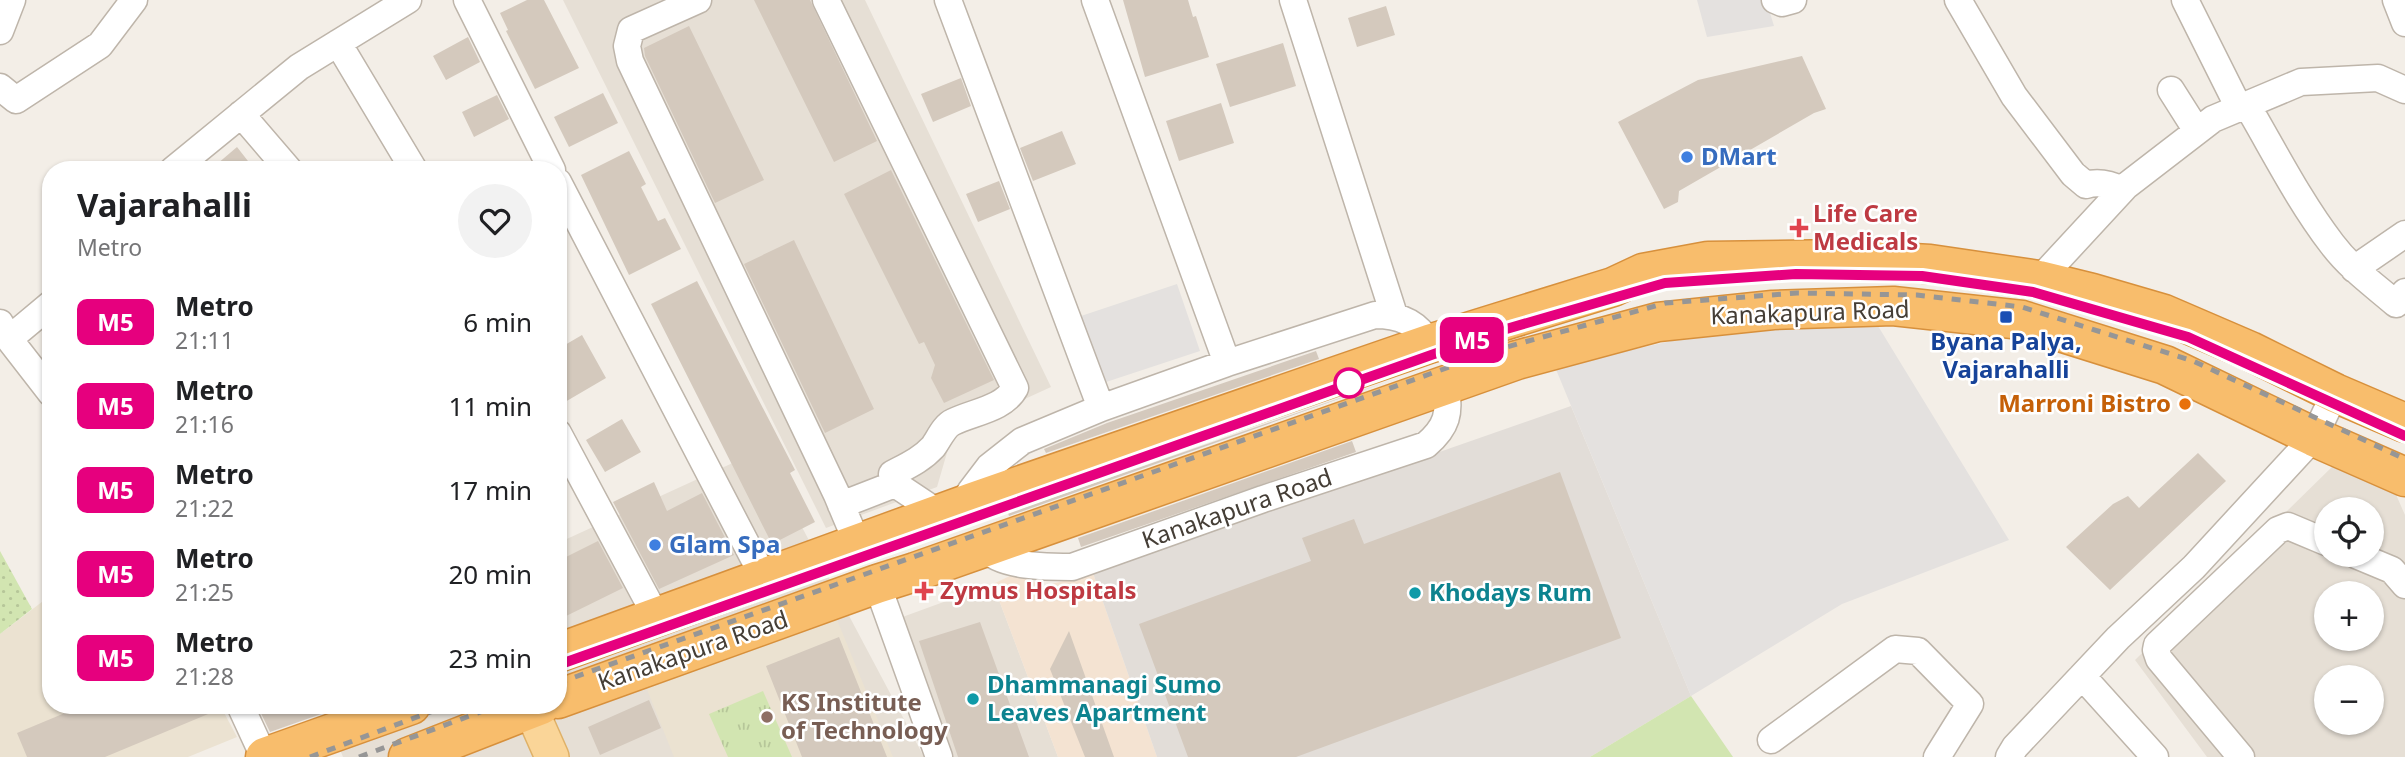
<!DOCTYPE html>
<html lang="en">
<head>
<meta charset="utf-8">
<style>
	body { margin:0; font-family:"Noto Sans",sans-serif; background:#f2f2f2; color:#202124; height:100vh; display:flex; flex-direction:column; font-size:26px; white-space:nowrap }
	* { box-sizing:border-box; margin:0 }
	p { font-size:23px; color:#757577 }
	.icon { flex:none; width:38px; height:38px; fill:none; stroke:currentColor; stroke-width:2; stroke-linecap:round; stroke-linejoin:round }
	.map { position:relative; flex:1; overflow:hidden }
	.panel { position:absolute; left:42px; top:161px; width:525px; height:553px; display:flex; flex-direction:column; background:#fff; border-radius:28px; box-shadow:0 2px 5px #0004 }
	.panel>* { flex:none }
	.badge { padding:0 14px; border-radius:10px; font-size:24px; line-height:46px }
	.controls { position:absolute; left:2314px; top:497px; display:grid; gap:14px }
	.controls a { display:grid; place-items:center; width:70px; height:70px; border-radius:50%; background:#fff; box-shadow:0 2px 5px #0004; font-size:35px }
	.map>.badge { position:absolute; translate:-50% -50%; box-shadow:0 0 0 4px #fff }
	.round { display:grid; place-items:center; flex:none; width:74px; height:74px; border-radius:37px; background:#f2f2f2 }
	.summary { display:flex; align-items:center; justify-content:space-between; height:119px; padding:0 35px }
	h1 { font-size:33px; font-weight:700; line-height:52px }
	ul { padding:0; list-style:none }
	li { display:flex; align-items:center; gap:21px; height:84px; padding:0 35px }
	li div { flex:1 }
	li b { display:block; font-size:26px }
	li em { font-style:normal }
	li .badge { min-width:77px; font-weight:700; text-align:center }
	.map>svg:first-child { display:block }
</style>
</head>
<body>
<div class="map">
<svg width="2405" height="757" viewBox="0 0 2405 757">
	<defs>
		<pattern id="grass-dots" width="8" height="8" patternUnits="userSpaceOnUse" patternTransform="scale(1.75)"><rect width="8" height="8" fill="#d2e5b1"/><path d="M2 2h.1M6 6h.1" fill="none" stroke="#b6c699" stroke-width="1.8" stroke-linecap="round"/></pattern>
		<pattern id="park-tufts" width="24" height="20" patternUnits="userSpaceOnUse" patternTransform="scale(1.75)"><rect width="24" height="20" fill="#d2e5b1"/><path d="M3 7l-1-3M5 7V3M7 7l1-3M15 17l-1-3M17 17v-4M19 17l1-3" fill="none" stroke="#b6c699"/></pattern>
	</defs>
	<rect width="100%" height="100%" fill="#f3eee7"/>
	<!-- residential -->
	<path fill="#e6dfd5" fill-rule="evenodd" d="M 563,0 L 865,0 L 1051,387 L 953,432 L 937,487 L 826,528 Z
		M 761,450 L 924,757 L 343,757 L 322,705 L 558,705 L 558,543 Z
		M 2335,464 L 2390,481 L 2405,515 L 2405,757 L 2207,757 L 2135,660 ZM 2326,509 L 2371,509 L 2371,555 L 2326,555 ZM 2326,593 L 2371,593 L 2371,639 L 2326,639 ZM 2326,677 L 2371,677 L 2371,723 L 2326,723 Z
		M 993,584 L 1058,757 L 932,757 L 886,623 Z"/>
	<!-- commercial -->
	<path fill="#f4e3d2" d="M 1093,573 L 1157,757 L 1058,757 L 993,584 L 1014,574 L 1044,586 Z"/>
	<!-- industrial -->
	<path fill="#e2ddd8" d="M 1571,406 L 1691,696 L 1590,757 L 1157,757 L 1093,573 Z"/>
	<!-- education -->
	<path fill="#ebe2d1" d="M 51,595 L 51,705 L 220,705 L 237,737 L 188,757 L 0,757 L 0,634 Z
		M 831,605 L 893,757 L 674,757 L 642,677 Z"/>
	<!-- grass -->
	<path fill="url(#grass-dots)" d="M 0,551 L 32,609 L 0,634 Z"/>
	<!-- park -->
	<path fill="url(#park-tufts)" d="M 763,691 L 792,757 L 728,757 L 709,714 Z"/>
	<!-- garden -->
	<path fill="#d2e5b1" d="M 1691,696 L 1733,757 L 1590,757 Z"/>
	<!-- parking -->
	<path fill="#e4e1df" d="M 1697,0 L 1766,0 L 1774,26 L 1707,37 Z
		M 1177,284 L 1200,351 L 1097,385 L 1075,318 Z
		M 1878,326 L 2009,540 L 1842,604 L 1691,696 L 1555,367 L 1716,331 Z"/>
	<!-- building -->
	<path fill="#d4c9bd" d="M 527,0 L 544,0 L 579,68 L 535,89 L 506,31 L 508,30 L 500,13 Z
		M 754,0 L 810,0 L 877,141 L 834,162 Z
		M 1123,0 L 1188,0 L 1193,17 L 1196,16 L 1209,57 L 1145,77 Z
		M 1386,6 L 1395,35 L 1357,47 L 1348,18 Z
		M 689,26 L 764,180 L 715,203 L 645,56 L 644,48 Z
		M 468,37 L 480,62 L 446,80 L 433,56 Z
		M 1283,43 L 1296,86 L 1230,107 L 1216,64 Z
		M 1802,56 L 1826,109 L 1814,113 L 1679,191 L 1678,202 L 1664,209 L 1618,122 L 1698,80 Z
		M 961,78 L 971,106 L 933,122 L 921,94 Z
		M 603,93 L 618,123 L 569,147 L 554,117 Z
		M 497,95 L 509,119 L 474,137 L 462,112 Z
		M 1221,103 L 1234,143 L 1179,161 L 1166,121 Z
		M 1062,131 L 1076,164 L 1033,181 L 1020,148 Z
		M 237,147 L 255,170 L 210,170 Z
		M 629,151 L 646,184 L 641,187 L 658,221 L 665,218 L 681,249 L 629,275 L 581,175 Z
		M 891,170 L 994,380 L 944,403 L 931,378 L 935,365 L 924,342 L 919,344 L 844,194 Z
		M 999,181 L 1010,209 L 978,222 L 966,194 Z
		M 794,240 L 874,409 L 825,433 L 744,264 Z
		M 697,281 L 795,470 L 790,473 L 815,522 L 772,544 L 651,304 Z
		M 582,335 L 606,378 L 565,402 L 558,390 L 558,349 Z
		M 1316,351 L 1319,359 L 1046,453 L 1044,449 L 1107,423 Z
		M 1395,379 L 1009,516 L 1008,513 Z
		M 622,419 L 641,452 L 605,472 L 586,440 Z
		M 1352,441 L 1356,452 L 1081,547 L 1078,538 Z
		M 2198,453 L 2226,481 L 2110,590 L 2066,547 L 2113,504 L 2128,496 L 2139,508 Z
		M 1560,472 L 1621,638 L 1296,757 L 1188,757 L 1139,624 L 1311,561 L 1302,538 L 1354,519 L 1364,544 Z
		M 654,482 L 667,511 L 702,493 L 734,555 L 659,589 L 613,502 Z
		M 598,541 L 623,588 L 558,620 L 558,561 Z
		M 980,622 L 1029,757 L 958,757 L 919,641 Z
		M 1069,631 L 1114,757 L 1085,757 L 1050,669 Z
		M 839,637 L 887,757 L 802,757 L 766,666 Z
		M 649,700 L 661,728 L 600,755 L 588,727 Z
		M 84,705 L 225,705 L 225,707 L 105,757 L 27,757 L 17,733 Z
		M 257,705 L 321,705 L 324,713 L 270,732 Z"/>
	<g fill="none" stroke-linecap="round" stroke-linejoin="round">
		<!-- minor casing -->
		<g stroke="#beb5aa" stroke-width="29">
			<path id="minor" d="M 467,0 L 552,170
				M 698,0 L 631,30 L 627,46 L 630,61 L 837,495 L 858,545
				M 826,0 L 1015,388 C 1004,409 973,412 953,422 C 944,426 939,439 933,447 C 921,460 907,466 892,474 L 895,484 L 940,514
				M 948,0 L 1101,408
				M 1095,0 L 1227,363
				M 1293,0 L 1394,315
				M 1775,0 L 1782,3 L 1793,0
				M 1958,0 L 2014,96 L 2073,174 L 2086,185 C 2099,181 2110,184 2122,190
				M 2185,0 L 2239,108
				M 2396,0 L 2405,23
				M 0,31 L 12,0
				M 338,43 L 414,170
				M 0,87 L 16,100 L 100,45 L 134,0
				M 2171,90 L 2197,131
				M 2247,105 C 2274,151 2299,201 2332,244 C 2350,268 2374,285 2396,304 L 2405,292
				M 241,114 L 289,170
				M 173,170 L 299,67 L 408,0
				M 558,182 L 764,578
				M 2354,269 L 2405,234
				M 2039,280 L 2126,186 L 2213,119 L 2301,82 L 2378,78 L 2405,90
				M 0,323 L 9,339 L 51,393
				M 9,339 L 51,304
				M 558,433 L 657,618
				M 972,502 L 970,492 L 989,467 L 1022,441 L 1101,408 L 1227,363 L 1375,315 C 1399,315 1418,322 1429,344
				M 841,505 L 895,484
				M 985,548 C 1000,567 1049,567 1072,567 L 1263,499 L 1426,445 C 1447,427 1451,413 1445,385
				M 2356,555 L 2392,570 L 2405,585
				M 877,584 L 939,757
				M 2082,676 L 2155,757
				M 240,705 L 264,757
				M 1771,740 L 1895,649 L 1918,651 L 1970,704 L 1937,757
				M 2009,757 L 2015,747 L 2118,638 L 2194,567 L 2314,437 L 2335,393
				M 2241,757 L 2159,659 L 2156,650 L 2157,645 L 2278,530 L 2288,526 L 2326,542"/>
		</g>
		<!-- major casing -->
		<g stroke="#dfb168" stroke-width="36">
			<path id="major" d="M 529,705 L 552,757"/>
		</g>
		<!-- highway casing -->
		<g stroke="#d7903c" stroke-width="41">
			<path id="highway" d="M 558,653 L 972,502 L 1429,344 L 1613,287 L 1643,273 L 1708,261 L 1844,259 L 1930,264 L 2039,280 L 2092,293 L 2164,314 L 2250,351 L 2335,393 L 2405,423
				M 558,699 L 877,584 L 915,572 L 1517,360 L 1658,322 L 1773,310 L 1893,306 L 2022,320 L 2165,365 L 2314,437 L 2405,477
				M 265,757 L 411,705
				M 408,757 L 541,705"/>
		</g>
		<!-- minor -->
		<use href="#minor" stroke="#fff" stroke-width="26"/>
		<!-- major -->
		<use href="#major" stroke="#fad598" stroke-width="33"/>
		<!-- highway -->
		<use href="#highway" stroke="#f8bd6c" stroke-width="38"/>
		<!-- rail -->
		<path stroke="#969696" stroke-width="5" stroke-dasharray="9 9" stroke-linecap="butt" d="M 558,665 L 1496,332 L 1665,283 L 1796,273 L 1922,276 L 2033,292 L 2187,337 L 2405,436
			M 558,683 L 1503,348 L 1666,303 L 1797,293 L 1917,295 L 2022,307 L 2193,361 L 2405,459
			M 310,757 L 449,705
			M 359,757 L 499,705"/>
	</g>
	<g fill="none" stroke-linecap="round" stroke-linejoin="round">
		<!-- line casing -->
		<g stroke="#fff" stroke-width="16">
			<path id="line" d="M 558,665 L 1496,332 L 1665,283 L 1796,274 L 1922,276 L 2033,292 L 2188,337 L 2405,436"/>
		</g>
		<!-- line -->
		<use href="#line" stroke="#e6007e" stroke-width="10"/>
	</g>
	<!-- markers -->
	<g fill="#3f7fe0" stroke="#fff" stroke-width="2.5">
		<circle cx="1687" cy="157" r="7"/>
		<circle cx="655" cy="545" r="7"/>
	</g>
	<g fill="#e0444e" stroke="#fff" stroke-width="2.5">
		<path d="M1795.5 217.5h7v7h7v7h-7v7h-7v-7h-7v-7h7z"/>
		<path d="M920.5 580.5h7v7h7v7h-7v7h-7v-7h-7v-7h7z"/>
	</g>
	<rect fill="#1a4fb4" stroke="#fff" stroke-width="2.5" x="1999" y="310" width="14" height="14" rx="3.5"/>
	<circle fill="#fff" stroke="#e6007e" stroke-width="3.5" cx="1349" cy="383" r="14"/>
	<circle fill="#e8710a" stroke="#fff" stroke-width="2.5" cx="2185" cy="404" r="7"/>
	<g fill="#0f9aa8" stroke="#fff" stroke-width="2.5">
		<circle cx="1415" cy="593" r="7"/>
		<circle cx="973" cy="699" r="7"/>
	</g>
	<circle fill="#8d6e63" stroke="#fff" stroke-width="2.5" cx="767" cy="717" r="7"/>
	<g text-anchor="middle" stroke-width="5" stroke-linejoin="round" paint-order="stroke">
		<!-- shop labels -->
		<g font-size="24" font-weight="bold" fill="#366cbe" stroke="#fff" text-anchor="start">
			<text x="1701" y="165">DMart</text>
			<text x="669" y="553">Glam Spa</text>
		</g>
		<!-- health labels -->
		<g font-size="24" font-weight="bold" fill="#be3a42" stroke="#fff" text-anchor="start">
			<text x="1813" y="222">Life Care<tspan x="1813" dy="28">Medicals</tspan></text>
			<text x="940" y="599">Zymus Hospitals</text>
		</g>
		<!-- street labels -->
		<g font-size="24" fill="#453e36" stroke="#fff">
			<text transform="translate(1810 313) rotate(-2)" y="8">Kanakapura Road</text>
			<text transform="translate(1237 509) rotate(-19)" y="8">Kanakapura Road</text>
			<text transform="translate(693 651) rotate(-19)" y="8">Kanakapura Road</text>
		</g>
		<!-- transit labels -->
		<g font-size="24" font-weight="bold" fill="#164399" stroke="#fff">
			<text x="2006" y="350">Byana Palya,<tspan x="2006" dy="28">Vajarahalli</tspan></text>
		</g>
		<!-- food labels -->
		<g font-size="24" font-weight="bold" fill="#c56008" stroke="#fff" text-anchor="end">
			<text x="2171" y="412">Marroni Bistro</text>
		</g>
		<!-- culture labels -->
		<g font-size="24" font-weight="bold" fill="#0d838f" stroke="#fff" text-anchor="start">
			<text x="1429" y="601">Khodays Rum</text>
			<text x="987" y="693">Dhammanagi Sumo<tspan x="987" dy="28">Leaves Apartment</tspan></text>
		</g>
		<!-- education labels -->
		<g font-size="24" font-weight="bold" fill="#785e54" stroke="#fff" text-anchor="start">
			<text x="781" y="711">KS Institute<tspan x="781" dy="28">of Technology</tspan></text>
		</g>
	</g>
</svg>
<div class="controls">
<a><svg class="icon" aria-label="locate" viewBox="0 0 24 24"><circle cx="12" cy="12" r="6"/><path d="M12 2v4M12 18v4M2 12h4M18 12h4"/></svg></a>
<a>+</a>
<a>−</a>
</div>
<b class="badge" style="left:1472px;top:340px;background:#e6007e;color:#fff">M5</b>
<section class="panel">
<div class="summary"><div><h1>Vajarahalli</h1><p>Metro</p></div><a class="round"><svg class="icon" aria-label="heart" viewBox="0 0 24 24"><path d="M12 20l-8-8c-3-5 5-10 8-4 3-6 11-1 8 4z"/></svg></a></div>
<ul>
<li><span class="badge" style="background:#e6007e;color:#fff">M5</span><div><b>Metro</b><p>21:11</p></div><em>6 min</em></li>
<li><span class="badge" style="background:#e6007e;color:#fff">M5</span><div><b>Metro</b><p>21:16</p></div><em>11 min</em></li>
<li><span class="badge" style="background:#e6007e;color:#fff">M5</span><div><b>Metro</b><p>21:22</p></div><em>17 min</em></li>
<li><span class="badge" style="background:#e6007e;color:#fff">M5</span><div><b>Metro</b><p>21:25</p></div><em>20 min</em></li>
<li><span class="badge" style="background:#e6007e;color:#fff">M5</span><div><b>Metro</b><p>21:28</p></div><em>23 min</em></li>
</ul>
</section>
</div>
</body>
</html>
